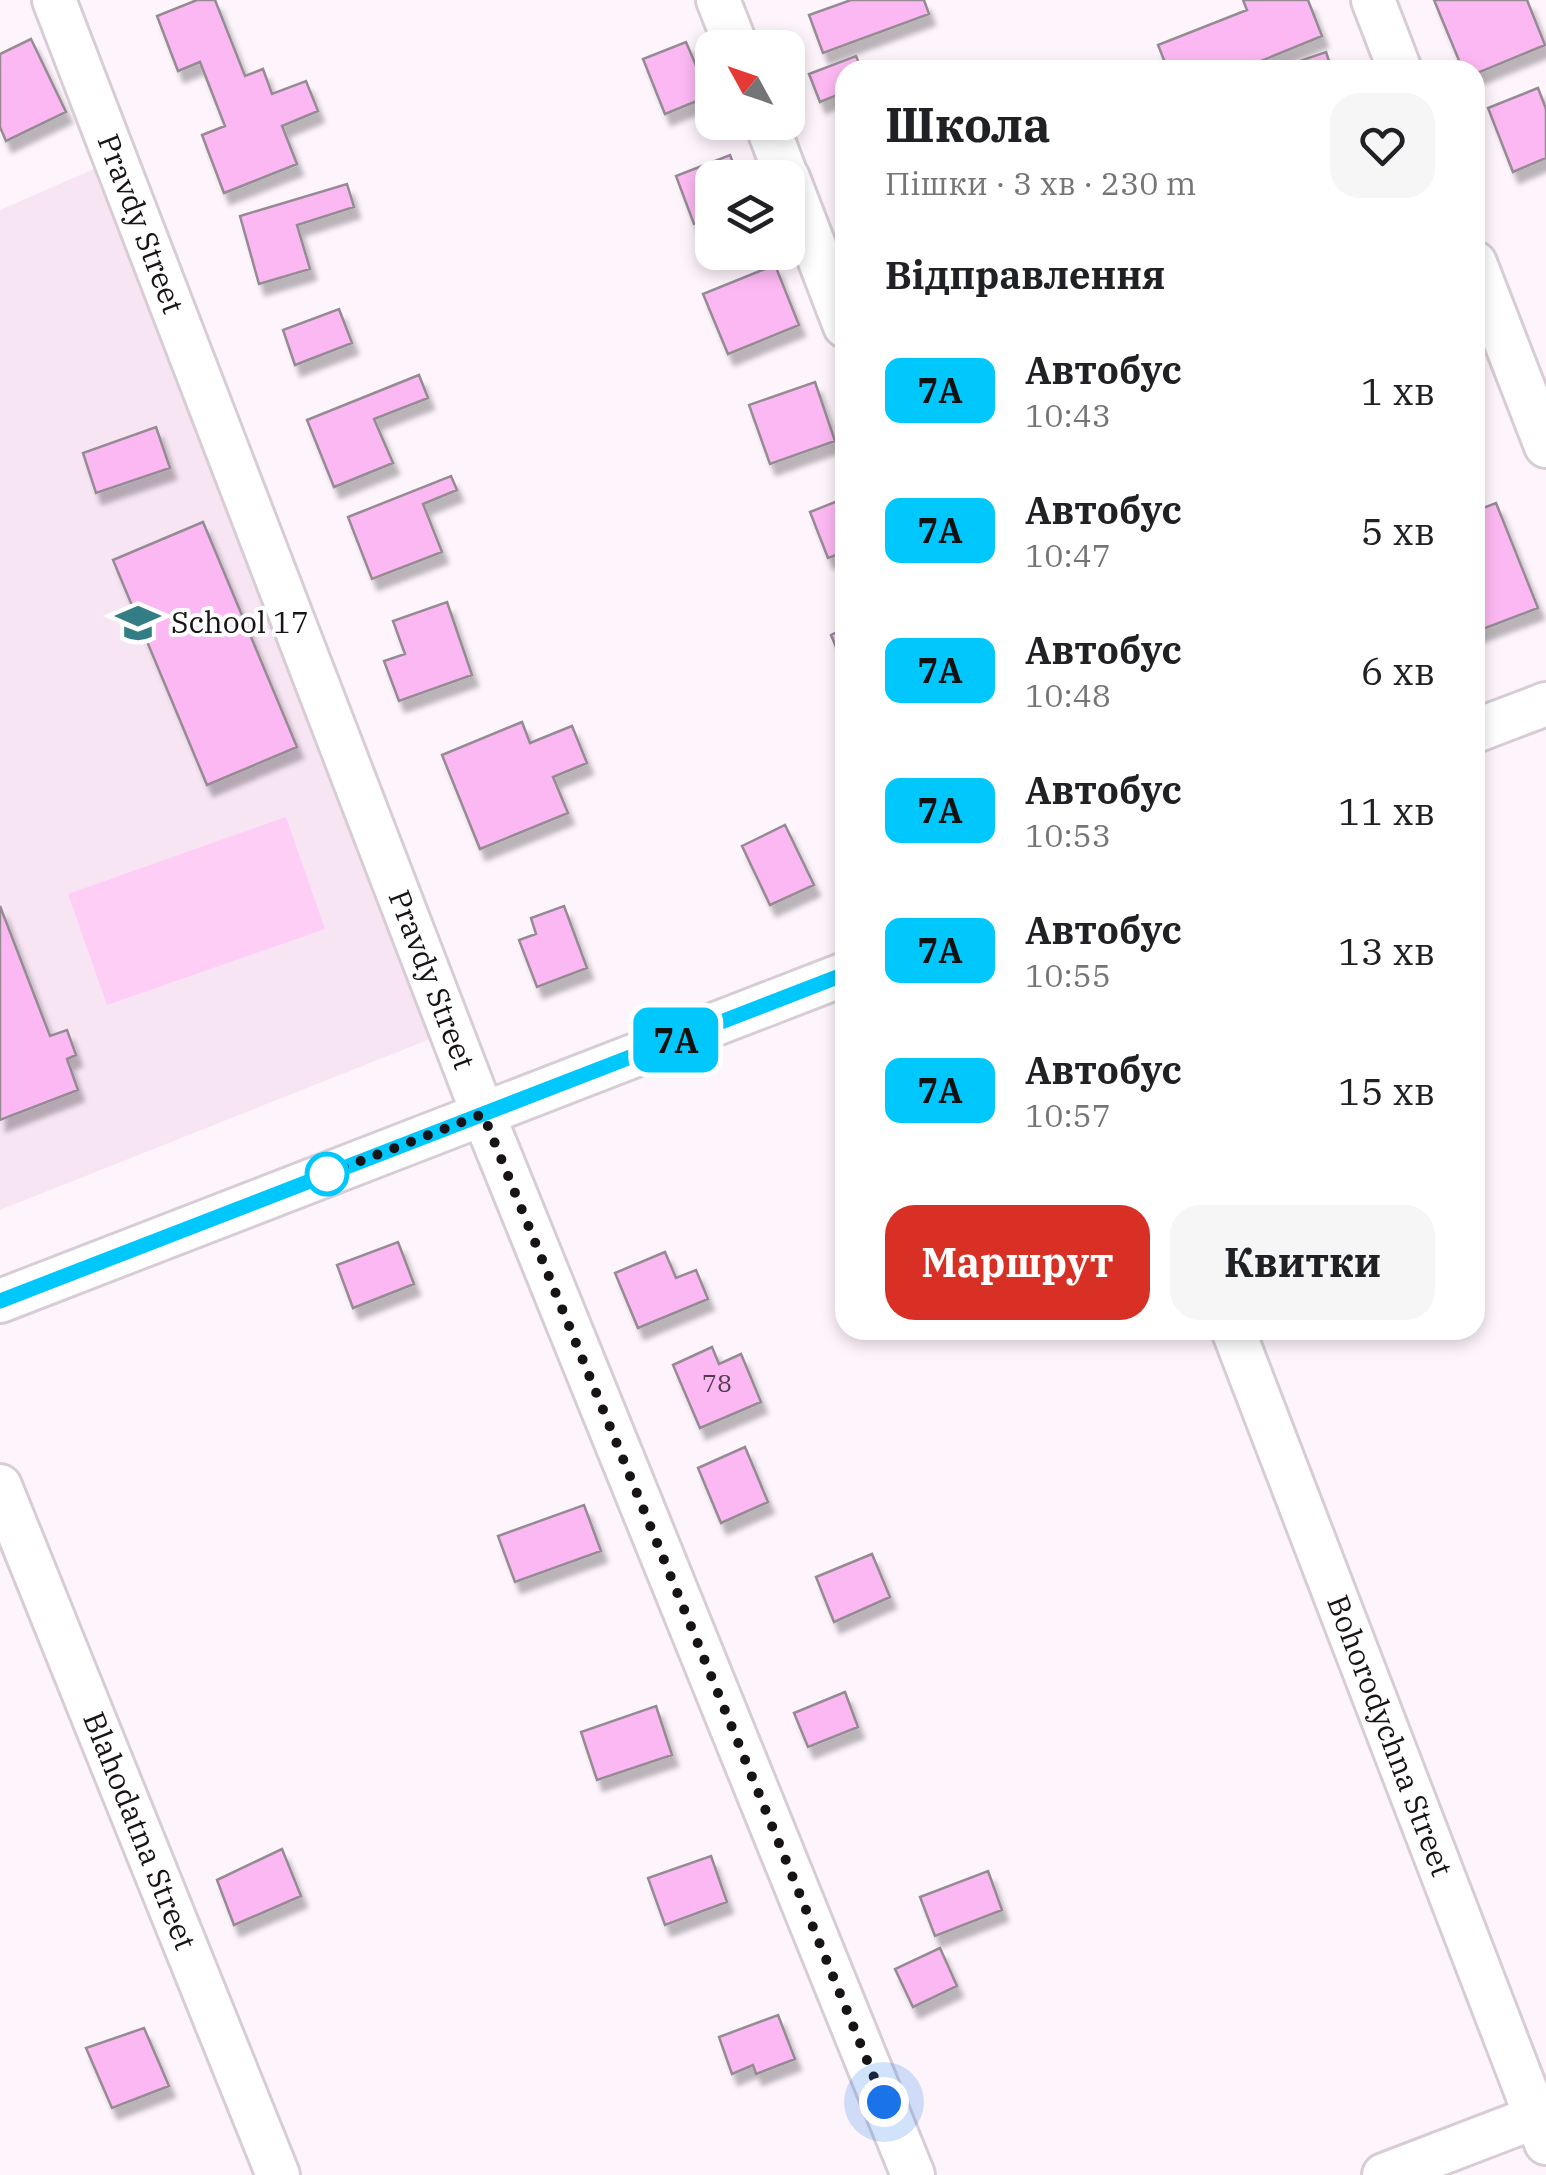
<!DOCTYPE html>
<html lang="uk">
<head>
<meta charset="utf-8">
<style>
	body { margin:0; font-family:"IBM Plex Serif",serif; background:#f6f6f6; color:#202124; height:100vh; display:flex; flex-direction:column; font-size:38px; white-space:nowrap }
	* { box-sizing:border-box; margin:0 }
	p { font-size:32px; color:#757577 }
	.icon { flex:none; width:55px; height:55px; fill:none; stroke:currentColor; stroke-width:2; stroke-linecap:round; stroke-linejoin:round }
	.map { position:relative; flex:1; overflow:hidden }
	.drawer { position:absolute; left:835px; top:60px; width:650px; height:1280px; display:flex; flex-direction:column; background:#fff; border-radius:30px; box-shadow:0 5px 15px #0003 }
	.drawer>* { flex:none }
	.badge { padding:0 20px; border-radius:15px; font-size:35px; line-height:65px }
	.needle { width:65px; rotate:310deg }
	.controls { position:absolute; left:695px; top:30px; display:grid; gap:20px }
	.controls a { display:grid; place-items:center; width:110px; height:110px; border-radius:20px; background:#fff; box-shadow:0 5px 15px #0003; font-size:50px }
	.you { position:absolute; width:50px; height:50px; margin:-25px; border:8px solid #fff; border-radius:50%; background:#1a73e8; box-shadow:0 0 0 15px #1a73e833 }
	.map>.badge { position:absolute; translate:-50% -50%; box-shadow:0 0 0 5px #fff }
	h2 { padding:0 50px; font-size:38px; line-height:90px }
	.round { display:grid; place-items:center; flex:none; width:105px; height:105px; border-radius:30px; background:#f6f6f6 }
	.headline { display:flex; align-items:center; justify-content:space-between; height:170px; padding:0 50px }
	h1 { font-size:48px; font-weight:800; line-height:75px }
	.primary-button { display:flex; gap:20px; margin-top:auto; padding:20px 50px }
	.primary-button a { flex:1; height:115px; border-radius:30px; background:#d93025; color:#fff; font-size:40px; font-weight:800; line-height:115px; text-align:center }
	.primary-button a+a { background:#f6f6f6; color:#202124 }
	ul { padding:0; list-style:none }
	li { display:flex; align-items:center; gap:30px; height:140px; padding:0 50px }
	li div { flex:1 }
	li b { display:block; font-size:38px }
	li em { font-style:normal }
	li .badge { min-width:110px; font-weight:700; text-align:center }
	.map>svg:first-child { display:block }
</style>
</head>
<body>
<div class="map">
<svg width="1546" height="2175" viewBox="0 0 1546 2175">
	<defs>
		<filter id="shadow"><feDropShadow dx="6" dy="11" stdDeviation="2.5" flood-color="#0004"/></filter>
	</defs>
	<rect width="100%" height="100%" fill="#fef5fc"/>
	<!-- built -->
	<path fill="#f7e5f4" d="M 96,168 L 438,1036 L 0,1210 L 0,210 Z"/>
	<!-- green -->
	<path fill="#fecef6" d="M 286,817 L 325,929 L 107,1005 L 68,894 Z"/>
	<!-- building -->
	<path fill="#fcb8f2" stroke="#958b93" stroke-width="2.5" filter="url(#shadow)" d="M 197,0 L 215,0 L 245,76 L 263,69 L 272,94 L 306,81 L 318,111 L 282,126 L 297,164 L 224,193 L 202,135 L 225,126 L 200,62 L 178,71 L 157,16 Z
		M 851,0 L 924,0 L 929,14 L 823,53 L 809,15 Z
		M 1243,0 L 1308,0 L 1322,36 L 1239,70 L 1168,70 L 1158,45 L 1247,10 Z
		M 1434,0 L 1527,0 L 1545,45 L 1475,74 L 1475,70 L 1463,70 Z
		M 31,39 L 66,112 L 6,141 L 0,127 L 0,54 Z
		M 686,42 L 709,96 L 665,114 L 643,59 Z
		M 1326,52 L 1332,70 L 1277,70 L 1276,69 Z
		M 856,56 L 862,70 L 845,70 L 845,92 L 820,102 L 809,74 Z
		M 1538,88 L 1546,109 L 1546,158 L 1513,172 L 1488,108 Z
		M 730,155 L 739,178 L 712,178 L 712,217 L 694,224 L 676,176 Z
		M 347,184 L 354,207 L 297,225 L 310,269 L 259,284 L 240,216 Z
		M 775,265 L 799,325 L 728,354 L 703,294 Z
		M 339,309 L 352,343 L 295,365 L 283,330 Z
		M 419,375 L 428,398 L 374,419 L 393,463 L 334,487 L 307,420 Z
		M 815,382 L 835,441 L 770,464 L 749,405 Z
		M 156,427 L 170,468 L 96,493 L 83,453 Z
		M 451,476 L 457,490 L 423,504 L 442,552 L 372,579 L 348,517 Z
		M 845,498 L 845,552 L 828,558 L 810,512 Z
		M 1496,503 L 1538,608 L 1475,632 L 1475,548 L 1480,546 L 1475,532 L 1475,511 Z
		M 203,522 L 297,747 L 207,785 L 113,560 Z
		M 447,602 L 472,675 L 399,701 L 384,661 L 405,654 L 393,621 Z
		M 845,628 L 845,668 L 831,635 Z
		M 522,722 L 530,743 L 572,726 L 587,763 L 553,777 L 568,813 L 480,849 L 442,755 Z
		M 785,825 L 814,885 L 770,905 L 742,846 Z
		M 0,906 L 50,1036 L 67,1030 L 76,1055 L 67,1059 L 78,1090 L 0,1120 Z
		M 564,906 L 587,968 L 537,987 L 519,940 L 536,934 L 531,918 Z
		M 398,1242 L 414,1284 L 353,1308 L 337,1265 Z
		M 665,1252 L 676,1278 L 696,1270 L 708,1299 L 638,1328 L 615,1273 Z
		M 712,1347 L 719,1364 L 741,1354 L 761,1402 L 700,1428 L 673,1365 Z
		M 745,1447 L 768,1502 L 721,1523 L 698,1468 Z
		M 584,1505 L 601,1551 L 515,1582 L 498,1536 Z
		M 872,1554 L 890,1597 L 834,1622 L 816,1577 Z
		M 845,1692 L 858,1727 L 808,1747 L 794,1713 Z
		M 656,1706 L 672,1755 L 597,1780 L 581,1732 Z
		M 282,1849 L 301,1896 L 234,1925 L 217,1880 Z
		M 711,1856 L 727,1902 L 665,1925 L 648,1878 Z
		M 988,1871 L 1002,1910 L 935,1936 L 920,1897 Z
		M 940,1948 L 957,1986 L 913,2007 L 895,1969 Z
		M 778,2015 L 795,2059 L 756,2074 L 753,2065 L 732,2074 L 719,2037 Z
		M 144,2028 L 169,2086 L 112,2108 L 86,2048 Z"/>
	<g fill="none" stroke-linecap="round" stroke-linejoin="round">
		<!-- minor casing -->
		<g stroke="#d8cdd6" stroke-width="48">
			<g id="minor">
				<path id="s1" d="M 54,0 L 483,1114 L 913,2175"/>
				<path d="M 718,0 L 737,48"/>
				<path d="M 1373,0 L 1400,70"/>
				<path d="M 766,122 L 787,178"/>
				<path d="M 788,178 L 845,326"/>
				<path d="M 1475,263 L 1546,446"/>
				<path d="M 1475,731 L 1546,704"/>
				<path d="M 0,1301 L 845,974"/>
				<path id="s2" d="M 1233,1330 L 1546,2143"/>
				<path id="s3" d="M 0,1486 L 278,2175"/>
				<path d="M 1384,2175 L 1546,2113"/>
			</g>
		</g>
		<!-- minor -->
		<use href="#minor" stroke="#fff" stroke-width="42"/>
	</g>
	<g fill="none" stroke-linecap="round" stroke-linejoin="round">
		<!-- line casing -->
		<g stroke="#fff" stroke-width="22">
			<path id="line" d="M 0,1301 L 845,974"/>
		</g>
		<!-- line -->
		<use href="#line" stroke="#00c7fc" stroke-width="15"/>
		<!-- walk -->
		<path stroke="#171316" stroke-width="10" stroke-dasharray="0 18" d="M 327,1174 L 483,1114 L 884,2102"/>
	</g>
	<!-- icons -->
	<defs>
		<g id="school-bare" transform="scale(3.45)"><path d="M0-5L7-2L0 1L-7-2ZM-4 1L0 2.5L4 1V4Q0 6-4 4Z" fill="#347d84" stroke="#fff" stroke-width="2.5" paint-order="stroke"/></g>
	</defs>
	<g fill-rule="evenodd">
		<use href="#school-bare" x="138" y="623"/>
	</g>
	<!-- markers -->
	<circle fill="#fff" stroke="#00c7fc" stroke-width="5" cx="327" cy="1174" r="20"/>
	<g text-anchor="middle" stroke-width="8" stroke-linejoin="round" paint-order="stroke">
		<!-- number labels -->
		<g font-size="25" fill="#503c4d">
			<text x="717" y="1392">78</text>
		</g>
		<!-- street labels -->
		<g font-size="30" fill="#171316" stroke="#fff">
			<text dy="10" stroke="none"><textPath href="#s1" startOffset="240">Pravdy Street</textPath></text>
			<text dy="10" stroke="none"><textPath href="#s1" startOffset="1050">Pravdy Street</textPath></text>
			<text dy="10" stroke="none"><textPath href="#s2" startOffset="435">Bohorodychna Street</textPath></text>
			<text dy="10" stroke="none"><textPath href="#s3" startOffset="372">Blahodatna Street</textPath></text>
		</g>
		<!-- poi labels -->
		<g font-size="30" fill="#171316" stroke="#fff" text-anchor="start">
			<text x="171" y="633">School 17</text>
		</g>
	</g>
</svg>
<div class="controls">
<a><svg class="needle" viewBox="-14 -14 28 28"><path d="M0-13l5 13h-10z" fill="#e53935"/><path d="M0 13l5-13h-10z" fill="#757577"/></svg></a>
<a><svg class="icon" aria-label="layers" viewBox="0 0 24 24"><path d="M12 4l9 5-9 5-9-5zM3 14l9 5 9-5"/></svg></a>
</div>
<div class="you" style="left:884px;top:2102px"></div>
<b class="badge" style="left:676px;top:1040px;background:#00c7fc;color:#111">7А</b>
<section class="drawer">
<div class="headline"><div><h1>Школа</h1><p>Пішки · 3 хв · 230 m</p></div><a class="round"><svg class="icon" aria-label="heart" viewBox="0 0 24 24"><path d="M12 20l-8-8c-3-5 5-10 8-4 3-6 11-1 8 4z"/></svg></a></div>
<h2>Відправлення</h2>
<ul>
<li><span class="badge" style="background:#00c7fc;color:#111">7А</span><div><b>Автобус</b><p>10:43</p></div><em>1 хв</em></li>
<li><span class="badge" style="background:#00c7fc;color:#111">7А</span><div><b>Автобус</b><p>10:47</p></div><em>5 хв</em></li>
<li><span class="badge" style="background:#00c7fc;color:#111">7А</span><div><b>Автобус</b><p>10:48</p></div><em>6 хв</em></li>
<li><span class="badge" style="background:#00c7fc;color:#111">7А</span><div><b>Автобус</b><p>10:53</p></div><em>11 хв</em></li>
<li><span class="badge" style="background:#00c7fc;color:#111">7А</span><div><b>Автобус</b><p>10:55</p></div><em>13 хв</em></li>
<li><span class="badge" style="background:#00c7fc;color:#111">7А</span><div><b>Автобус</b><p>10:57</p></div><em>15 хв</em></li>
</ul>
<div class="primary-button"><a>Маршрут</a><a>Квитки</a></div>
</section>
</div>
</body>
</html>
